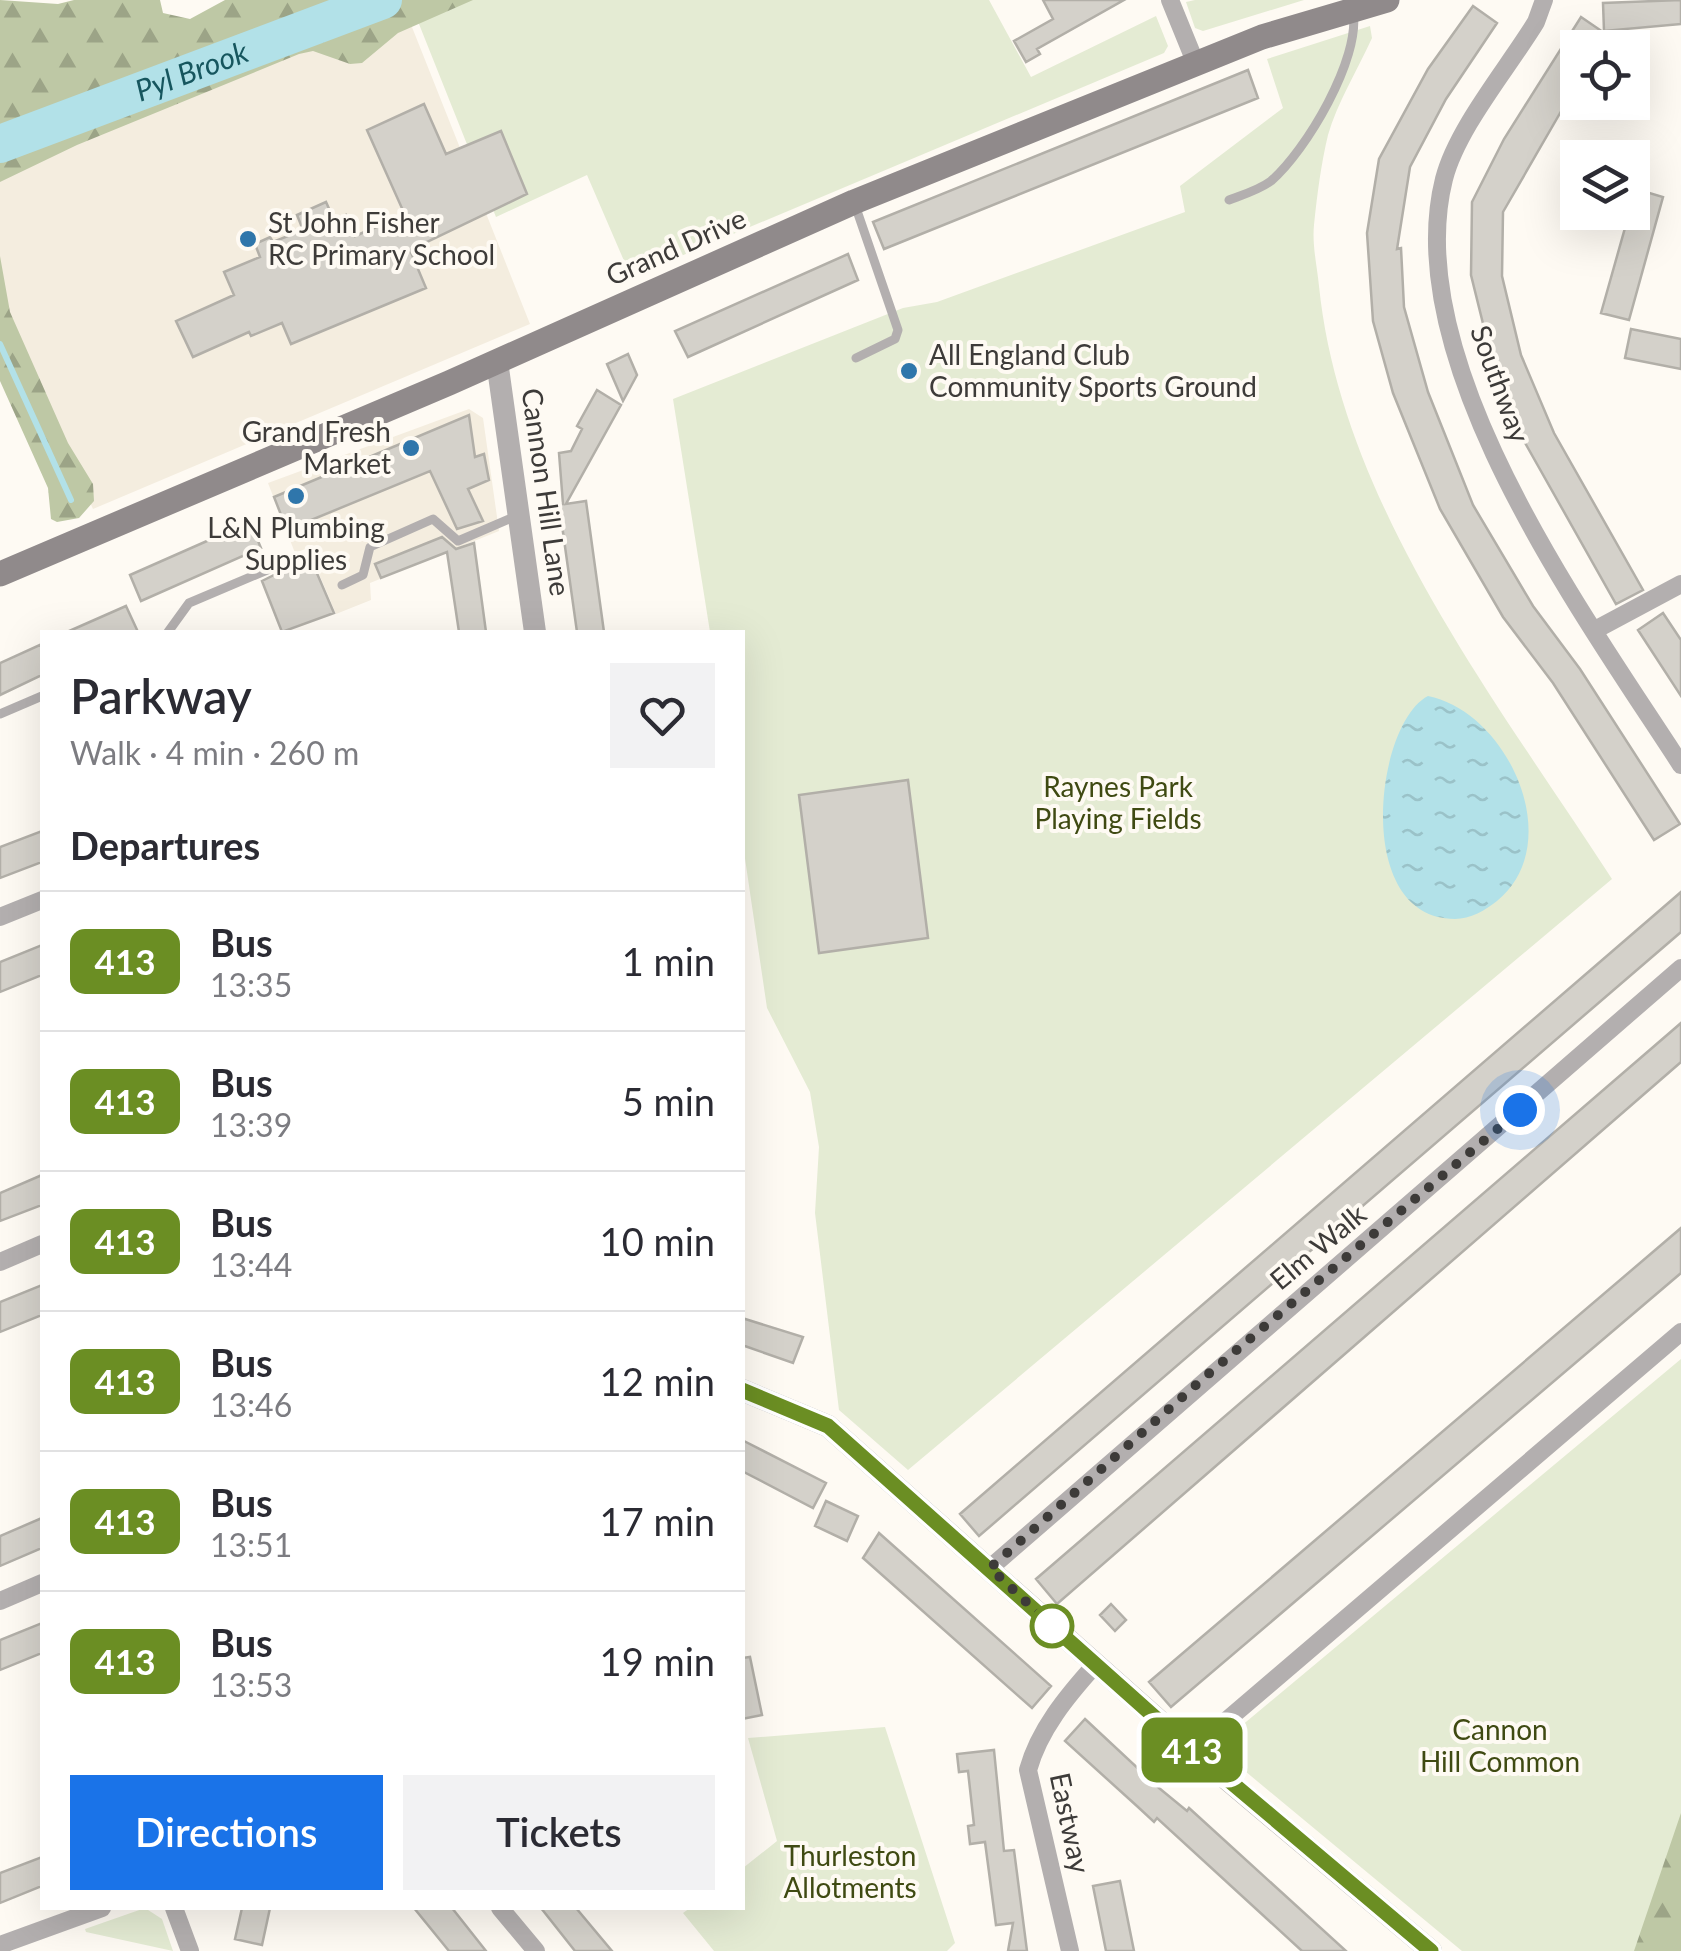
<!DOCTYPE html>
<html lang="en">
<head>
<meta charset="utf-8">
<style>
	body { margin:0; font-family:Lato,sans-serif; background:#f2f2f3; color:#2b2b33; height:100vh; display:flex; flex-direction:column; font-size:38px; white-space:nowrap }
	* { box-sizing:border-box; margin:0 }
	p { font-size:32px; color:#7c7c81 }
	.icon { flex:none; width:55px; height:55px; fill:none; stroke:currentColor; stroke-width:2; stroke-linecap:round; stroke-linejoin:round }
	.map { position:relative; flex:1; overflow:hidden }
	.sheet { position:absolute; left:40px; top:630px; width:705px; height:1280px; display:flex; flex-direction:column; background:#fff; border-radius:0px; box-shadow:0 10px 40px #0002 }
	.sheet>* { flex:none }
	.badge { padding:0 20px; border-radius:15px; font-size:35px; line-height:65px }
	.fabs { position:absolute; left:1560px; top:30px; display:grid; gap:20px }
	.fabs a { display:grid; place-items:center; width:90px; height:90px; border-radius:0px; background:#fff; box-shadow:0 10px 40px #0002; font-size:50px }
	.you { position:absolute; width:50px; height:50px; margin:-25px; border:8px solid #fff; border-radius:50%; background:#1a73e8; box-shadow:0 0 0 15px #1a73e833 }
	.map>.badge { position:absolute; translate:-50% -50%; box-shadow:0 0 0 5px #fff }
	h2 { padding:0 30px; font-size:38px; line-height:90px }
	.round { display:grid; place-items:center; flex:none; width:105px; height:105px; border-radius:0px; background:#f2f2f3 }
	.head { display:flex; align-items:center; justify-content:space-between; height:170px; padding:0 30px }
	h1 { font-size:48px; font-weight:600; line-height:75px }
	.primary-button { display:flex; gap:20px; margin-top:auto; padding:20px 30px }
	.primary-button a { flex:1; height:115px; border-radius:0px; background:#1a73e8; color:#fff; font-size:40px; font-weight:600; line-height:115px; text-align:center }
	.primary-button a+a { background:#f2f2f3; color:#2b2b33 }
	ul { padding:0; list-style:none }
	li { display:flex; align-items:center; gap:30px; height:140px; padding:0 30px; border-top:2px solid #e1e1e2 }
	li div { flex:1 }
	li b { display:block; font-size:38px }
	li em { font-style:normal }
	li .badge { min-width:110px; font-weight:700; text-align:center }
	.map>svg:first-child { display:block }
</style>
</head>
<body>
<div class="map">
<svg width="1681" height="1951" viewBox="0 0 1681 1951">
	<defs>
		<pattern id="forest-firs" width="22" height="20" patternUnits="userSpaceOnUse" patternTransform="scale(2.5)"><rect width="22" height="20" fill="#bec8a5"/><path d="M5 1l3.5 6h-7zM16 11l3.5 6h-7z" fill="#9ca487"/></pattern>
		<pattern id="water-ripples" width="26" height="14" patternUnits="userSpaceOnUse" patternTransform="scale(2.5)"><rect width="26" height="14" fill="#b2e1e8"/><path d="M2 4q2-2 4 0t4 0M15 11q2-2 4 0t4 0" fill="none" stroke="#9ac2c8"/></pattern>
	</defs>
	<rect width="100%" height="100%" fill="#fefaf3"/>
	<!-- built -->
	<path fill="#f4eddf" d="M 406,12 L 530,324 L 93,509 L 0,308 L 0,169 Z
		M 469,409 L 483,418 L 499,531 L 370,583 L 371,600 L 336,614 L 308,548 L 295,553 L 268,483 Z"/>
	<!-- green -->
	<path fill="#e4ebd3" d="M 434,0 L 989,0 L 1031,77 L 1156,16 L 1168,46 L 1164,53 L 631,277 L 587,175 L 496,217 L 413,9 Z
		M 1195,0 L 1304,0 L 1203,31 L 1195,28 L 1186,2 Z
		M 1370,26 L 1372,38 C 1358,69 1337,103 1328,135 C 1321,164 1317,196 1314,225 C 1312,245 1317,266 1319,286 C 1341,503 1496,700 1612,879 L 908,1470 L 839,1410 L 815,1213 L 819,1147 L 810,1092 L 767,1008 L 743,845 L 742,632 L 710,632 L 673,399 L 903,308 L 937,302 L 1185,212 L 1180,186 L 1283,108 L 1267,59 Z
		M 1681,1359 L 1681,1951 L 1462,1951 L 1216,1747 Z
		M 885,1727 L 955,1943 L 947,1951 L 714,1951 L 683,1913 L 690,1908 L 742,1908 L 743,1868 L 777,1841 L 748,1738 Z
		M 145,1908 L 162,1919 L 173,1951 L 86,1932 L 85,1929 Z"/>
	<!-- forest -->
	<path fill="url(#forest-firs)" d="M 0,0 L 58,4 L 74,0 L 160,0 L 163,13 L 190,19 L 225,0 L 473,0 L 398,33 L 362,63 L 350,64 L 313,51 L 299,54 L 77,145 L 0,182 Z
		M 0,256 L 10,312 L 68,443 L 93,484 L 94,501 L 79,518 L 57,522 L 51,519 L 48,488 L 0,381 Z
		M 1681,1813 L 1681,1951 L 1634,1951 Z"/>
	<!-- water -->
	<path fill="url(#water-ripples)" d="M 1428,696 C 1508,712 1568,843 1497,901 C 1486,910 1470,919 1455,919 C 1352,919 1375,723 1428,696 Z"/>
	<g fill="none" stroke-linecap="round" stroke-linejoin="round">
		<!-- stream -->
		<path stroke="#b2e1e8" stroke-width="6" d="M 0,344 L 71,500"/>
		<!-- river -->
		<path stroke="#b2e1e8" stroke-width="38" id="s1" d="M 0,144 L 383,0"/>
	</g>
	<!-- building -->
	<path fill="#d4d1ca" stroke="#b2afa8" stroke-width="2.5" d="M 1043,0 L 1124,0 L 1037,49 L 1040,54 L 1026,62 L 1014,41 L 1053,19 Z
		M 1681,0 L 1681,24 L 1604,31 L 1603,3 Z
		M 1473,6 L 1497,23 L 1446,99 L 1410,167 L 1397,249 L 1401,248 L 1404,307 L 1428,392 L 1473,505 L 1533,606 L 1580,669 L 1680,824 L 1654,840 L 1553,683 L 1503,617 L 1440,509 L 1393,393 L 1373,321 L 1367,233 L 1379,159 L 1428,69 Z
		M 1581,17 L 1603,32 L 1593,48 L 1578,48 L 1578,82 L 1503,212 L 1502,276 L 1521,355 L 1554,433 L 1643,590 L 1616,604 L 1524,441 L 1495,372 L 1471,275 L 1472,202 L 1504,139 Z
		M 1248,70 L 1258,98 L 884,249 L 873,222 Z
		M 424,104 L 446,154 L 501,131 L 527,194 L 410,250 L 426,288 L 291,344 L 282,323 L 251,336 L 249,332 L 193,357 L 176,321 L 234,295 L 224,272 L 260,257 L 255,244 L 270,237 L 273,242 L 303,230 L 297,215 L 326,202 L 334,220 L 346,215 L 355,236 L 405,215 L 367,130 Z
		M 1636,189 L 1663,197 L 1629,320 L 1601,313 Z
		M 848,254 L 858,280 L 688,357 L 675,331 Z
		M 1631,329 L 1681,339 L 1681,369 L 1625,358 Z
		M 628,354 L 637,375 L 623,401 L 607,364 Z
		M 597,390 L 621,405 L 566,504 L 586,501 L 604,632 L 577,632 L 559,504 L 563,504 L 559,453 L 571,451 L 582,429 L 577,426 Z
		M 469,415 L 475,457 L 484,454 L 489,480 L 468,489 L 483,521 L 457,529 L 430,471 L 287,530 L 274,497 Z
		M 250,522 L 261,548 L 141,601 L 130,575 Z
		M 442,537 L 456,549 L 474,543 L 486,632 L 459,632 L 447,552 L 381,578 L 375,564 Z
		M 310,557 L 334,613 L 282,632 L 262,581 Z
		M 126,606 L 138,632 L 67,632 Z
		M 1663,613 L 1681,640 L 1681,696 L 1638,630 Z
		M 42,644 L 42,675 L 0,695 L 0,663 Z
		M 908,780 L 928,938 L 819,953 L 799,795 Z
		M 42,831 L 42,862 L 0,878 L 0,847 Z
		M 1681,892 L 1681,932 L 979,1536 L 960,1514 Z
		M 42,945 L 42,975 L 0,992 L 0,962 Z
		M 1681,1023 L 1681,1062 L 1057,1604 L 1036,1579 Z
		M 42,1175 L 42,1205 L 0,1221 L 0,1193 Z
		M 1681,1228 L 1681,1273 L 1171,1707 L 1149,1682 Z
		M 42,1285 L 42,1315 L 0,1332 L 0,1302 Z
		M 742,1318 L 803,1337 L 793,1363 L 742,1345 Z
		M 742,1440 L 826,1483 L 813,1508 L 742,1471 Z
		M 826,1501 L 858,1516 L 847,1541 L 815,1526 Z
		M 42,1518 L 42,1548 L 0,1566 L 0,1536 Z
		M 879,1533 L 1051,1686 L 1032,1708 L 863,1558 Z
		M 1111,1604 L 1126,1620 L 1115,1631 L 1100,1615 Z
		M 42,1623 L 42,1653 L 0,1670 L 0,1640 Z
		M 750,1657 L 762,1715 L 742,1719 L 742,1658 Z
		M 1085,1719 L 1159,1788 L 1187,1811 L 1189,1808 L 1346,1951 L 1302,1951 L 1157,1818 L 1154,1822 L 1138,1807 L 1065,1741 Z
		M 994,1750 L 1004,1851 L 1014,1850 L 1027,1951 L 1008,1951 L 1013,1923 L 996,1925 L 985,1842 L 970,1844 L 968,1826 L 974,1825 L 968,1771 L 959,1772 L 957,1754 Z
		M 42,1857 L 42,1886 L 0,1903 L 0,1873 Z
		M 1120,1881 L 1134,1951 L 1106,1951 L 1093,1886 Z
		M 242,1908 L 270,1908 L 262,1945 L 235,1939 Z
		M 414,1908 L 452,1908 L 486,1951 L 449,1951 Z
		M 541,1908 L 576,1908 L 612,1951 L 575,1951 Z"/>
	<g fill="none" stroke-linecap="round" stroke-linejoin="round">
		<!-- service -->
		<path stroke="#b3afaf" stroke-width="9" d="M 1229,200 C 1242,195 1259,190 1271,181 C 1306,151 1361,58 1353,12
			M 855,205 L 898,330 L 895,339 L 856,358
			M 342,585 L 363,575 L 370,547 L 433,519 L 458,541 L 516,516
			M 168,632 L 189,603 L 286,562
			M 0,714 L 42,696"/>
		<!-- minor -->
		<path stroke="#b3afaf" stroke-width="18" d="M 1170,0 L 1196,64
			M 1544,0 L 1536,22 C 1508,68 1457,128 1444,179 C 1398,362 1586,618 1681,765
			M 1595,630 L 1681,584
			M 0,917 L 42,900
			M 0,1262 L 42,1244
			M 990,1568 L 1681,968
			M 0,1601 L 42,1583
			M 1192,1750 L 1681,1332
			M 174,1908 L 190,1951
			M 500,1908 L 536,1951
			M 0,1945 L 102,1908
			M 1070,1951 L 1028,1770 C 1039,1730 1067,1696 1095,1665"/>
		<!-- tertiary -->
		<path stroke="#b3afaf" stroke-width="22" d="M 497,361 L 535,632
			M 742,1390 L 828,1426 L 1192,1750 L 1431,1951"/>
		<!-- secondary -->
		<path stroke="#908a8b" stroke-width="25" d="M 0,574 L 449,383 L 854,202 L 1262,37 L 1387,0"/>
	</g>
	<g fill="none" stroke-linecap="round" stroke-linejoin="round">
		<!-- line casing -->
		<g stroke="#fff" stroke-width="22">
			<path id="line" d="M 742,1390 L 828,1426 L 1168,1729 L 1431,1951"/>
		</g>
		<!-- line -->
		<use href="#line" stroke="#6b8e23" stroke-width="15"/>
		<!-- walk -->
		<path stroke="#3d3b39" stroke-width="10" stroke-dasharray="0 18" d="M 1052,1626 L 990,1568 L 1206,1376 L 1520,1110"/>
	</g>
	<!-- markers -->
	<g fill="#2f76ab" stroke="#fefaf3" stroke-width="4">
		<circle cx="248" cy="239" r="10"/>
		<circle cx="909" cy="371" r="10"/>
		<circle cx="411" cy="448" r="10"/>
		<circle cx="296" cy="496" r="10"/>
	</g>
	<circle fill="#fff" stroke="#6b8e23" stroke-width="5" cx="1052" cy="1626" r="20"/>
	<g text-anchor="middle" stroke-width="8" stroke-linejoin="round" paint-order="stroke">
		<!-- poi labels -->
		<g font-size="28" fill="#3d3b39" stroke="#fefaf3" text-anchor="start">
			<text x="268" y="233">St John Fisher<tspan x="268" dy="32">RC Primary School</tspan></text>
			<text x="929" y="365">All England Club<tspan x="929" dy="32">Community Sports Ground</tspan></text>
			<text x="391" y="442" text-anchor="end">Grand Fresh<tspan x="391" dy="32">Market</tspan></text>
			<text x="296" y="538" text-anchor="middle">L&amp;N Plumbing<tspan x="296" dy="32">Supplies</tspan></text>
		</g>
		<!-- street labels -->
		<g font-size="28" fill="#3d3b39" stroke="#fefaf3">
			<text transform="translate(676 247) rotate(-24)" y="10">Grand Drive</text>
			<text transform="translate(1500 384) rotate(70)" y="10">Southway</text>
			<text transform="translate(546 492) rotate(82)" y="10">Cannon Hill Lane</text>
			<text transform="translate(1318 1247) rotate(-40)" y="10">Elm Walk</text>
			<text transform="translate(1070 1823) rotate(78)" y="10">Eastway</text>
		</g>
		<!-- park labels -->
		<g font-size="28" fill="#3f4a12" stroke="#fefaf3">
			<text x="1118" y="797">Raynes Park<tspan x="1118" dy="32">Playing Fields</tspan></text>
			<text x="1500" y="1740">Cannon<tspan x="1500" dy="32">Hill Common</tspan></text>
			<text x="850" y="1866">Thurleston<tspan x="850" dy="32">Allotments</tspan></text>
		</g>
		<!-- water labels -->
		<g font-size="30" font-style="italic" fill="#16565e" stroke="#fefaf3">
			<text dy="10" stroke="none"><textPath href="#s1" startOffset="205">Pyl Brook</textPath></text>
		</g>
	</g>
</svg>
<div class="fabs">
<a><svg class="icon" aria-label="locate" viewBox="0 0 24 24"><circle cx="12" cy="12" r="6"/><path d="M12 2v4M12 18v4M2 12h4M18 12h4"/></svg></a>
<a><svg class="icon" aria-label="layers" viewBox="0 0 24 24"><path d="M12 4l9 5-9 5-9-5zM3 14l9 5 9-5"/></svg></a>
</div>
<div class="you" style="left:1520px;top:1110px"></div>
<b class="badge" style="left:1192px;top:1750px;background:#6b8e23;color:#fff">413</b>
<section class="sheet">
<div class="head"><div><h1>Parkway</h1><p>Walk · 4 min · 260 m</p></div><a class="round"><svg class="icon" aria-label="heart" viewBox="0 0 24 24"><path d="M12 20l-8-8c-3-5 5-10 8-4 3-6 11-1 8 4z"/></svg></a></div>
<h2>Departures</h2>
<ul>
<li><span class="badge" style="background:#6b8e23;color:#fff">413</span><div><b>Bus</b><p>13:35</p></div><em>1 min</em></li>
<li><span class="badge" style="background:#6b8e23;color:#fff">413</span><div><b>Bus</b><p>13:39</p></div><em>5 min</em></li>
<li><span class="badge" style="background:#6b8e23;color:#fff">413</span><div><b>Bus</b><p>13:44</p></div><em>10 min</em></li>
<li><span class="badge" style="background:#6b8e23;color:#fff">413</span><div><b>Bus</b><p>13:46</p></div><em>12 min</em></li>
<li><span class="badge" style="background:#6b8e23;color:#fff">413</span><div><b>Bus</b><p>13:51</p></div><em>17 min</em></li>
<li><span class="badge" style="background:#6b8e23;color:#fff">413</span><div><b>Bus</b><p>13:53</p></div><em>19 min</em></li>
</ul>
<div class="primary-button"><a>Directions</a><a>Tickets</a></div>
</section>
</div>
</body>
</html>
